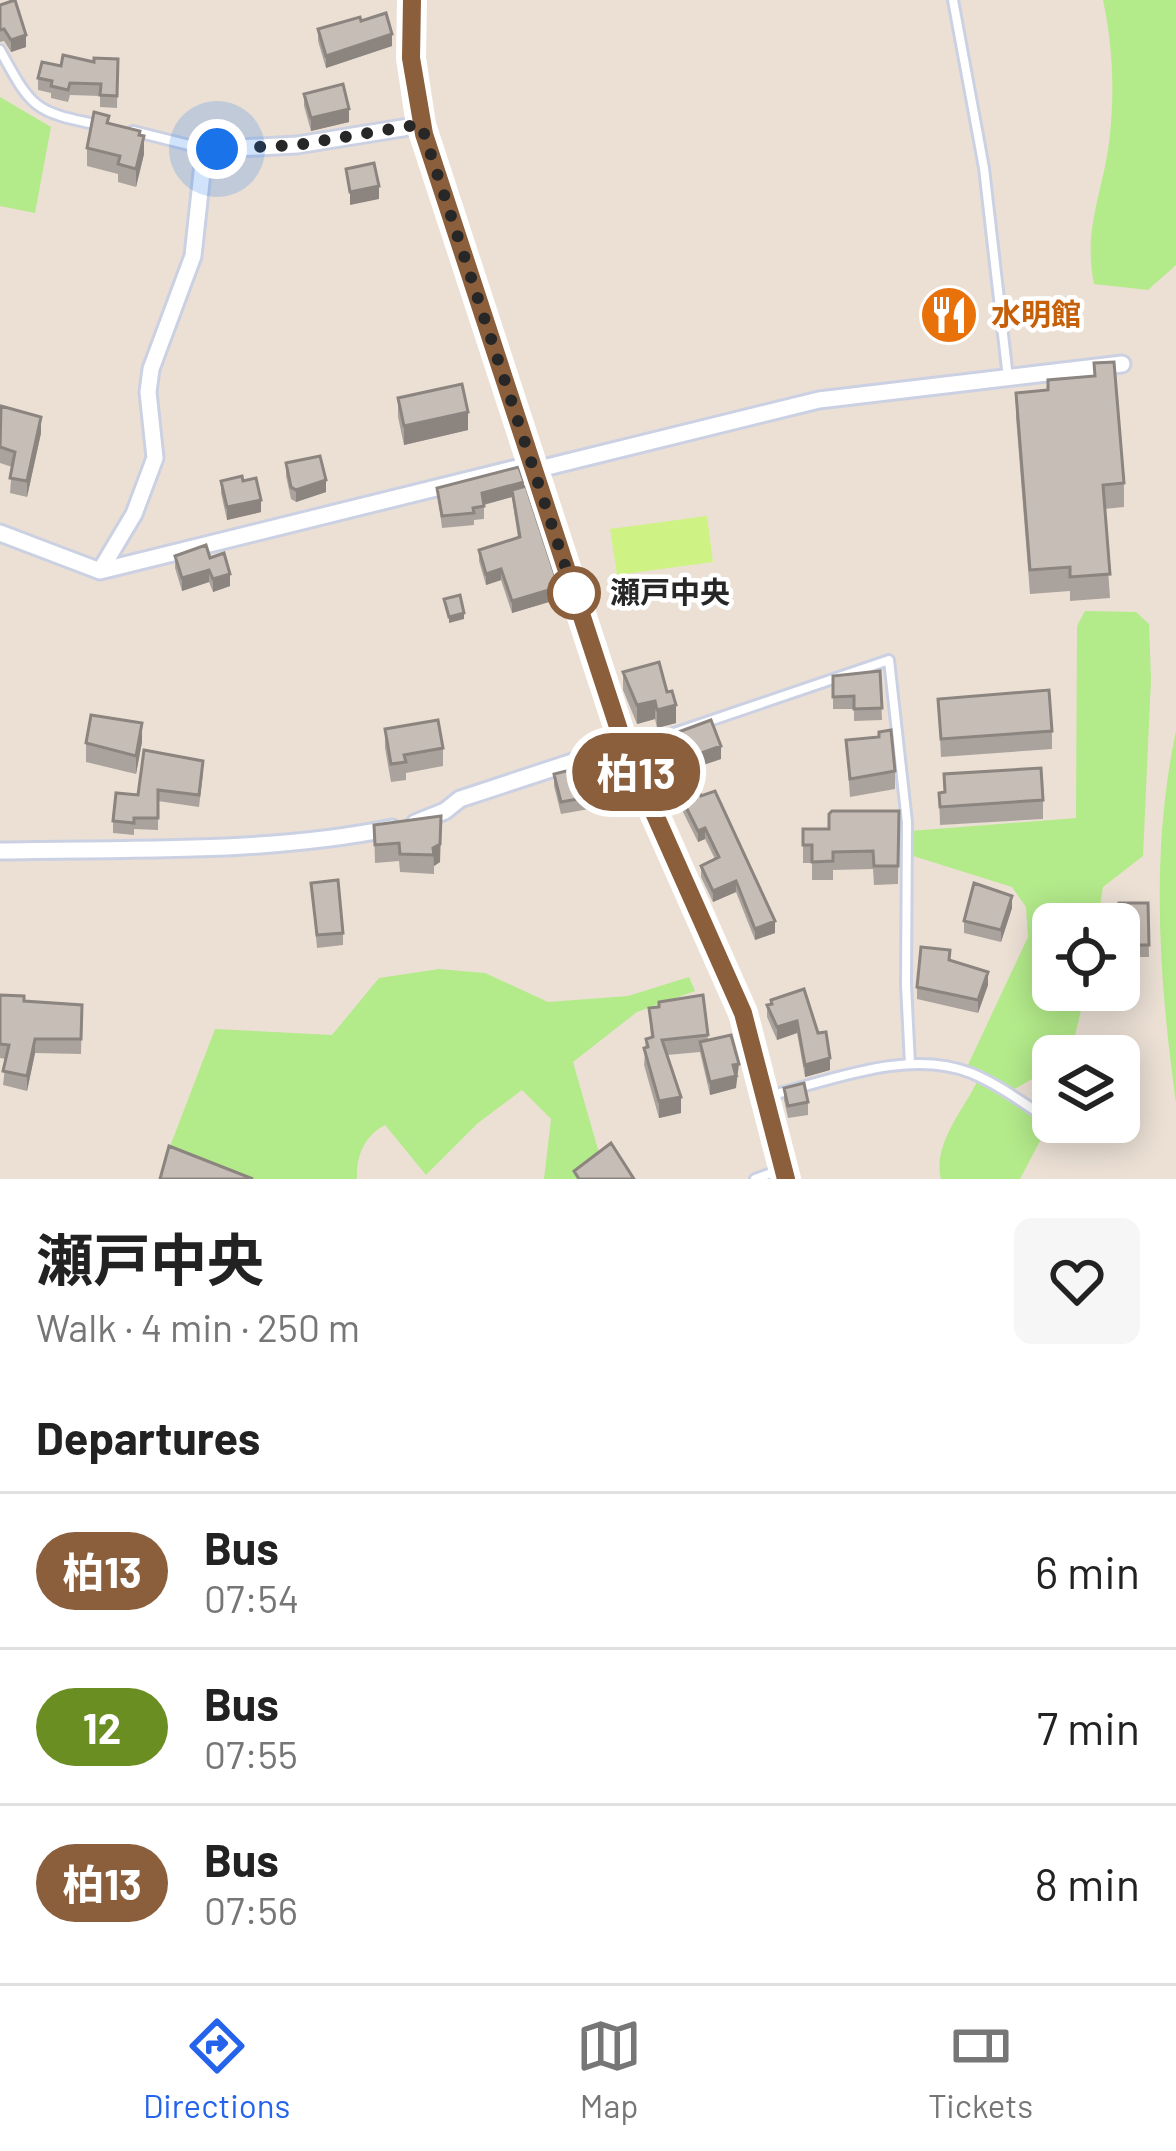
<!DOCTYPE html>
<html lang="en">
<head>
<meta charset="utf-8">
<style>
	body { margin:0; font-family:Barlow,"Noto Sans JP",sans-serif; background:#f6f6f6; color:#222; height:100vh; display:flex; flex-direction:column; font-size:45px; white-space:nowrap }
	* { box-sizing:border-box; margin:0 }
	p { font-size:39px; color:#767676 }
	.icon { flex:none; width:66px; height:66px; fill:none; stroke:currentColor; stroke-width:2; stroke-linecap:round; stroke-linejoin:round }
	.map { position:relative; height:1179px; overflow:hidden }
	.side { display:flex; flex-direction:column; background:#fff; flex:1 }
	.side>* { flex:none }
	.badge { padding:0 24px; border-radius:39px; font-size:42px; line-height:78px }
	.tools { position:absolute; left:1032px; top:903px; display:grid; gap:24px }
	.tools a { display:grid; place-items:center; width:108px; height:108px; border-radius:18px; background:#fff; box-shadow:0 6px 30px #0003; font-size:60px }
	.you { position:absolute; width:60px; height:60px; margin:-30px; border:9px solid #fff; border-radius:50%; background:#1a73e8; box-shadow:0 0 0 18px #1a73e833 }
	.map>.badge { position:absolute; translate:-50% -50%; box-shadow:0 0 0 6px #fff }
	h2 { padding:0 36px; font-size:45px; line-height:108px }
	.round { display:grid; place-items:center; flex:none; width:126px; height:126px; border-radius:18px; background:#f6f6f6 }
	.headline { display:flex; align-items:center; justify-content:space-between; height:204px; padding:0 36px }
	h1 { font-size:57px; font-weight:700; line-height:90px }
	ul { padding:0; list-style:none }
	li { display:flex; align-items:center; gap:36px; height:156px; padding:0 36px; border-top:3px solid #e0e0e0 }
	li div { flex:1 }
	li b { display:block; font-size:45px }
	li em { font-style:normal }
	li .badge { min-width:132px; font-weight:700; text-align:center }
	.tab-bar { display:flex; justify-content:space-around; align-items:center; height:168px; border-top:3px solid #e0e0e0; background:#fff; font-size:33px; color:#767676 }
	.tab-bar a { display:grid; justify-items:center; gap:6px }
	.tab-bar .active { color:#2563eb }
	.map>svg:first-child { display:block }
</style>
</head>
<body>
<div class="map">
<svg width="1176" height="1179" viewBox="0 0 1176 1179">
	<rect width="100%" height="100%" fill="#ece0d5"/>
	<!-- green -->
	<path fill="#b3ea8a" d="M 1103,0 L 1176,0 L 1176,265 L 1148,290 L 1094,284 C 1083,230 1102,195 1109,143 C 1115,94 1113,47 1103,0 Z
		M 0,97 L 51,127 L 35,213 L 0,206 Z
		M 1085,611 L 1136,612 L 1149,624 L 1151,679 L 1143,856 L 1103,887 L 1097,924 L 1053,924 L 1053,990 L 1086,990 L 1070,1056 L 1053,1056 L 1053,1079 L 1034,1078 L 1011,1091 L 967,1067 L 1028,937 L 1026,907 L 1012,887 L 910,855 L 910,831 L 1076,818 L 1077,626 Z
		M 1176,731 L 1176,1103 C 1159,980 1150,853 1176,731 Z
		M 439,969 L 485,973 L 548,1002 L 628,996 L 689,977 L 695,991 L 637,1012 L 573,1062 L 601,1160 L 584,1179 L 544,1179 L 551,1119 L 522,1090 L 478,1123 L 426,1175 L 385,1125 C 364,1136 356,1157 357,1179 L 225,1179 L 166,1157 L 215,1029 L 332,1035 L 379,978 Z
		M 978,1080 L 1049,1124 L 1020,1179 L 941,1179 C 932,1145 964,1109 978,1080 Z"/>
	<!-- pitch -->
	<path fill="#cef384" d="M 707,516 L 713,562 L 617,575 L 610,529 Z"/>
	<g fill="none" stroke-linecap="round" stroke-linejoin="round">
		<!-- service casing -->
		<g stroke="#cbd1e2" stroke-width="14">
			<path id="service" d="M 953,0 L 984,168 L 1008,378
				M 0,50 C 32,109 34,112 100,125
				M 133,131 L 205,149
				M 627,749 L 889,660 L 907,822 L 906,985 L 910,1064
				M 768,1096 C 830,1081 908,1048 971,1073 C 1000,1085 1026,1105 1052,1122
				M 755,1179 L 782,1169"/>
		</g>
		<!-- minor casing -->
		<g stroke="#cbd1e2" stroke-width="21">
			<path id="minor" d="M 535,470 L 819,400 L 1122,364
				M 0,533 L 100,571 L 533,464
				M 100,571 L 134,514 L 155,458 L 148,392 L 151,369 L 193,256 L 204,154 L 217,149 L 297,145 L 421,125
				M 415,823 L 445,811 L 460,799 L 624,745
				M 0,851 C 130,848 263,854 392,828"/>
		</g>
		<!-- primary casing -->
		<g stroke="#fff" stroke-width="30">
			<path id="primary" d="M 412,0 L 411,58 L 421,125 L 624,745 L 743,1013 L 786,1179"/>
		</g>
		<!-- service -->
		<use href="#service" stroke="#fff" stroke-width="8"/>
		<!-- minor -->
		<use href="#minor" stroke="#fff" stroke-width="15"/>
		<!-- primary -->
		<use href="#primary" stroke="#ffc447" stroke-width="24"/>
	</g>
	<!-- wall -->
	<path fill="#aaa39d" d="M 0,5 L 26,47 L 11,52 L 4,41 L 0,42 Z
		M 318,29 L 392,46 L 326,68 L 318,41 Z
		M 118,59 L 117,108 L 100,107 L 100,96 L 70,95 L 68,102 L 51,98 L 51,93 L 38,90 L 38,78 L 61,66 Z
		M 304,94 L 349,122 L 311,131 L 304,106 Z
		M 109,123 L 140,135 L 144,154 L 136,187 L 118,182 L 118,174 L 87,166 L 87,148 Z
		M 1016,393 L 1124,483 L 1124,507 L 1104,509 L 1110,598 L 1070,601 L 1070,591 L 1030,594 L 1016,417 Z
		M 398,398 L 468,430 L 404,445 L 398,417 Z
		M 0,408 L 41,433 L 27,497 L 10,493 L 12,467 L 0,463 Z
		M 286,463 L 326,492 L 296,502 L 291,499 L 286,476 Z
		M 221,481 L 243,481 L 261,512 L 227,520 L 221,493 Z
		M 524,487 L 559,599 L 512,613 L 501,580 L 486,585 L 479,561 L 479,550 L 518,538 L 512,497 L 484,505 L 484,519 L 474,520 L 474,525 L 442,528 L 437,488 Z
		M 175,556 L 210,558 L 230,586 L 213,592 L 209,582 L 182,591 L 175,568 Z
		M 880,671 L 882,720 L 854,721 L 854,709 L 833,709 L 833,676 Z
		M 623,672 L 667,692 L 676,723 L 657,728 L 655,719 L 637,724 L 623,690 Z
		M 938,699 L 1052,731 L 1052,749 L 941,757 Z
		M 385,729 L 443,748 L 443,766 L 406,773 L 406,780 L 391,782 L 385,748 Z
		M 673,734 L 721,759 L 682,772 L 673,746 Z
		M 846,740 L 895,771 L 895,789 L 850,797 Z
		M 142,742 L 136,774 L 86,762 L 86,743 Z
		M 203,773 L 199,807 L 158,801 L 158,830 L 134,829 L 134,835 L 113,833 L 113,821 L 138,795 Z
		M 554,774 L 606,794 L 606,806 L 561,814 L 554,786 Z
		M 944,774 L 1043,800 L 1043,819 L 940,825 L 939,793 L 944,792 Z
		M 672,779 L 775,933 L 755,940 L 736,892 L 713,902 L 701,877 L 701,866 L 715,859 L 705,839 L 698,842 L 672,790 Z
		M 899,811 L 898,884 L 874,885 L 873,869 L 833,870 L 833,880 L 812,880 L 812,863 L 803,863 L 803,829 L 829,829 Z
		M 441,816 L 440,862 L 434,866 L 434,874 L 400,872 L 399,861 L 375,863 L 374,825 Z
		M 311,883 L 343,933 L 343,945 L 317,948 Z
		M 1119,903 L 1148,903 L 1149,957 L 1120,957 Z
		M 1012,908 L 1001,942 L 964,933 L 964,921 Z
		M 988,985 L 978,1013 L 917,999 L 917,987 Z
		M 804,989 L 830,1070 L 805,1077 L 797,1033 L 777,1040 L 767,1017 L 767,1005 L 771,1004 L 771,1000 Z
		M 0,995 L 24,1001 L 82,1005 L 81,1054 L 35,1053 L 27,1091 L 3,1085 L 6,1059 L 0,1058 Z
		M 703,995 L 708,1040 L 739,1077 L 736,1077 L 736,1088 L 710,1095 L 700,1052 L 667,1055 L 681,1113 L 659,1118 L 644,1065 L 646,1039 L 651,1037 L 649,1008 Z
		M 784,1088 L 808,1102 L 808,1115 L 788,1118 L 784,1100 Z"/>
	<!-- shaded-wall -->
	<path fill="#8b847f" d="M 392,34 L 392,46 L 326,68 L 326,56 Z
		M 26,35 L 26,47 L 11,52 L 11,40 Z
		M 349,109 L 349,122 L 311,131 L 311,118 Z
		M 144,136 L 144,154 L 136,187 L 136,169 Z
		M 379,186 L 379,199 L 350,205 L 350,192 Z
		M 468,412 L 468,430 L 404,445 L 404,426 Z
		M 41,417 L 41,433 L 27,497 L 27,481 Z
		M 326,480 L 326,492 L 296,502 L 296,490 Z
		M 524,482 L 524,494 L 512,490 L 512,497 L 482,505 L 482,493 Z
		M 261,500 L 261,512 L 227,520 L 227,507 Z
		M 501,569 L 501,580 L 486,585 L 486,574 Z
		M 209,570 L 209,582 L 182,591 L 182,578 Z
		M 230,574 L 230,586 L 213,592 L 213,579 Z
		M 559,587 L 559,599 L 512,613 L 512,601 Z
		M 464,613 L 464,619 L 449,623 L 449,617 Z
		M 655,701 L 655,719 L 637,724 L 637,705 Z
		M 676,705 L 676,723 L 657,728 L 657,710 Z
		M 142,723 L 142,742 L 136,774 L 136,756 Z
		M 721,746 L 721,759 L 682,772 L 682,760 Z
		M 441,816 L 440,862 L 434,866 L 433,848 Z
		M 705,828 L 705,839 L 698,842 L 698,831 Z
		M 736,881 L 736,892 L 713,902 L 713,891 Z
		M 1012,896 L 1012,908 L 1001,942 L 1001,930 Z
		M 775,921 L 775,933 L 755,940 L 755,929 Z
		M 988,972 L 988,985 L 978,1013 L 978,1000 Z
		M 797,1021 L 797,1033 L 777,1040 L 777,1027 Z
		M 35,1039 L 35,1053 L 27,1091 L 27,1076 Z
		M 830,1058 L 830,1070 L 805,1077 L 805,1065 Z
		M 739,1064 L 736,1088 L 710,1095 L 710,1082 L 733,1065 Z
		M 681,1097 L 681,1113 L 659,1118 L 659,1101 Z"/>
	<!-- building -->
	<path fill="#c6bdb6" stroke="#8b847f" stroke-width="3" d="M 15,0 L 26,35 L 11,40 L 4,29 L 0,30 L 0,5 Z
		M 386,13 L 392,34 L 326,56 L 318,29 L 360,17 L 361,21 Z
		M 63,55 L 94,62 L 94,58 L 118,59 L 117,96 L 100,95 L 101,84 L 70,83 L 68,90 L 51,86 L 52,81 L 38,78 L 42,62 L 61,66 Z
		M 343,84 L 349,109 L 311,118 L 304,94 Z
		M 94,112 L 109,116 L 107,123 L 140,131 L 139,135 L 144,136 L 136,169 L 118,164 L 120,156 L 87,148 Z
		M 374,163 L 379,186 L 350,192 L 346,169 Z
		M 1114,362 L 1124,483 L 1103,485 L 1110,574 L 1070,577 L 1070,567 L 1030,570 L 1016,393 L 1048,390 L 1048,380 L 1095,376 L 1094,363 Z
		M 462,384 L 468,412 L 404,426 L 398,398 Z
		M 1,406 L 41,417 L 27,481 L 10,478 L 15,452 L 0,447 Z
		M 320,456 L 326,480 L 296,490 L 291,487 L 286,463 Z
		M 519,467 L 524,482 L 482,493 L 484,506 L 473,508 L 474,513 L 442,516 L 437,488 Z
		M 242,476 L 243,481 L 256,478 L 261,500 L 227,507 L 221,481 Z
		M 526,486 L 559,587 L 512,601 L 501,569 L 486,574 L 479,550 L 520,537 L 512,490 Z
		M 206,545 L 210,558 L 224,553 L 230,574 L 213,579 L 209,570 L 182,578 L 175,556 Z
		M 460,595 L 464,613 L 449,617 L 444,599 Z
		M 659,662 L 667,692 L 672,691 L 676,705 L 657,710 L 655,701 L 637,705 L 623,672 Z
		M 880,671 L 882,708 L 854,709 L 854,696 L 833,697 L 833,676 Z
		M 1049,690 L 1052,731 L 941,739 L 938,699 Z
		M 91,715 L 142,723 L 136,756 L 86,743 Z
		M 438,720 L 443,748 L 404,755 L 406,762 L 391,764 L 385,729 Z
		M 711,720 L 721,746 L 682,760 L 673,734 Z
		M 891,730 L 895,771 L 850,779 L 846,740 L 879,737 L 879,732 Z
		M 144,750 L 203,761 L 199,795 L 158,790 L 158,818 L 134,818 L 134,823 L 113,821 L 116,793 L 138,795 Z
		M 598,763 L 606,794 L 561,802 L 554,774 Z
		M 1041,768 L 1043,800 L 940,807 L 939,793 L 945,792 L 944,774 Z
		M 689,771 L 701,796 L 715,791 L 775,921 L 755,929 L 736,881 L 713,891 L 701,866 L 719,857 L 705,828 L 698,831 L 672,779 Z
		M 832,811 L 899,811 L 898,866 L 874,866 L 873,851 L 833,852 L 833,861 L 812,862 L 812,845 L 803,845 L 803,829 L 829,829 L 829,814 Z
		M 441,816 L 440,844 L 433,848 L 434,855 L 400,854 L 399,843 L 375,845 L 374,825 Z
		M 338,880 L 343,933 L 317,935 L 311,883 Z
		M 974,883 L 1012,896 L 1001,930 L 964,921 Z
		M 1119,903 L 1148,903 L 1149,945 L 1120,945 Z
		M 921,947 L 950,950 L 949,960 L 988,972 L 978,1000 L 917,987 Z
		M 804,989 L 818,1033 L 826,1032 L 830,1058 L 805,1065 L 797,1021 L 777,1027 L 767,1005 L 772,1004 L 771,1000 Z
		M 0,995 L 24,996 L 24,1001 L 82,1005 L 81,1039 L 35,1039 L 27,1076 L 3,1071 L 9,1045 L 0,1044 Z
		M 703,995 L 708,1035 L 662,1040 L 681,1097 L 659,1101 L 644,1048 L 648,1047 L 646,1039 L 653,1037 L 649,1008 L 659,1007 L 659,1002 Z
		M 731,1035 L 739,1064 L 733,1065 L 736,1076 L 710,1082 L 700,1042 Z
		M 804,1083 L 808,1102 L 788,1106 L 784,1088 Z
		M 611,1143 L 634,1179 L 579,1179 L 574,1171 Z
		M 169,1146 L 253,1179 L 160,1179 Z"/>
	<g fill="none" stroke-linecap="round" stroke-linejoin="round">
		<!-- line casing -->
		<g stroke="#fff" stroke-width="27">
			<path id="line" d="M 412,0 L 411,58 L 424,134 L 624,745 L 743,1013 L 786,1179"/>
		</g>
		<!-- line -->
		<use href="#line" stroke="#8b5e3c" stroke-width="18"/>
		<!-- walk -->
		<path stroke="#272727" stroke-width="12" stroke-dasharray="0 21.6" d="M 217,149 L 297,145 L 421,124 L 574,593"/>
	</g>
	<!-- icons -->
	<defs>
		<g id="restaurant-disc" transform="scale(3)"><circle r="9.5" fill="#e8710a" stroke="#fff"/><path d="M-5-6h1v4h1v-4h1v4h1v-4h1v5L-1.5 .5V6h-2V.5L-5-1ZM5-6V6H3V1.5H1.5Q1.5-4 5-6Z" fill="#fff"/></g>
	</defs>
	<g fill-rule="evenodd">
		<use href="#restaurant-disc" x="949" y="315"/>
	</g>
	<!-- markers -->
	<circle fill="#fff" stroke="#8b5e3c" stroke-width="6" cx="574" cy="593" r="24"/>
	<g text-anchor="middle" stroke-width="9" stroke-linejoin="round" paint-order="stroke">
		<!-- food labels -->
		<g font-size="30" font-weight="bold" fill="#c56008" stroke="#fff" text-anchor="start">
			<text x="991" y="325">水明館</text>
		</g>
		<!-- stop labels -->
		<g font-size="30" font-weight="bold" fill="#272727" stroke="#fff" text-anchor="start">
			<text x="610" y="603">瀬戸中央</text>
		</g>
	</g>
</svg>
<div class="tools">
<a><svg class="icon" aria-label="locate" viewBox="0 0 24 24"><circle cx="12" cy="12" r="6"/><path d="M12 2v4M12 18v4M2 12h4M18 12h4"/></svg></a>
<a><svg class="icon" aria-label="layers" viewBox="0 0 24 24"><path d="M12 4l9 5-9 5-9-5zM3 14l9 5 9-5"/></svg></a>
</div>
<div class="you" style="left:217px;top:149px"></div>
<b class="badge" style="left:636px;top:772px;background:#8b5e3c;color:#fff">柏13</b>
</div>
<section class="side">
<div class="headline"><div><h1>瀬戸中央</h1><p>Walk · 4 min · 250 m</p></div><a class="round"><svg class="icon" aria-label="heart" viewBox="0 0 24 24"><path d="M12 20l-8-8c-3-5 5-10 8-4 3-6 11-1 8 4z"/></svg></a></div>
<h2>Departures</h2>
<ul>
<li><span class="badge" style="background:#8b5e3c;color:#fff">柏13</span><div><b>Bus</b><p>07:54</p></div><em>6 min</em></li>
<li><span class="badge" style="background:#6b8e23;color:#fff">12</span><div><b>Bus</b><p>07:55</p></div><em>7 min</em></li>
<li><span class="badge" style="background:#8b5e3c;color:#fff">柏13</span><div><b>Bus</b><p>07:56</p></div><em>8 min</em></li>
</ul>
</section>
<nav class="tab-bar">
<a class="active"><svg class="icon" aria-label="directions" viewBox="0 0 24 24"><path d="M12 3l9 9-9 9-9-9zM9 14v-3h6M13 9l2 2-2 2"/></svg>Directions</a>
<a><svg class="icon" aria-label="map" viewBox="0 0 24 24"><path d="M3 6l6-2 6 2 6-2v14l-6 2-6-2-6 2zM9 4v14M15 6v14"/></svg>Map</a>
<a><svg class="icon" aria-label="tickets" viewBox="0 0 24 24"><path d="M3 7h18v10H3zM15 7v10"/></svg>Tickets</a>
</nav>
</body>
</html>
